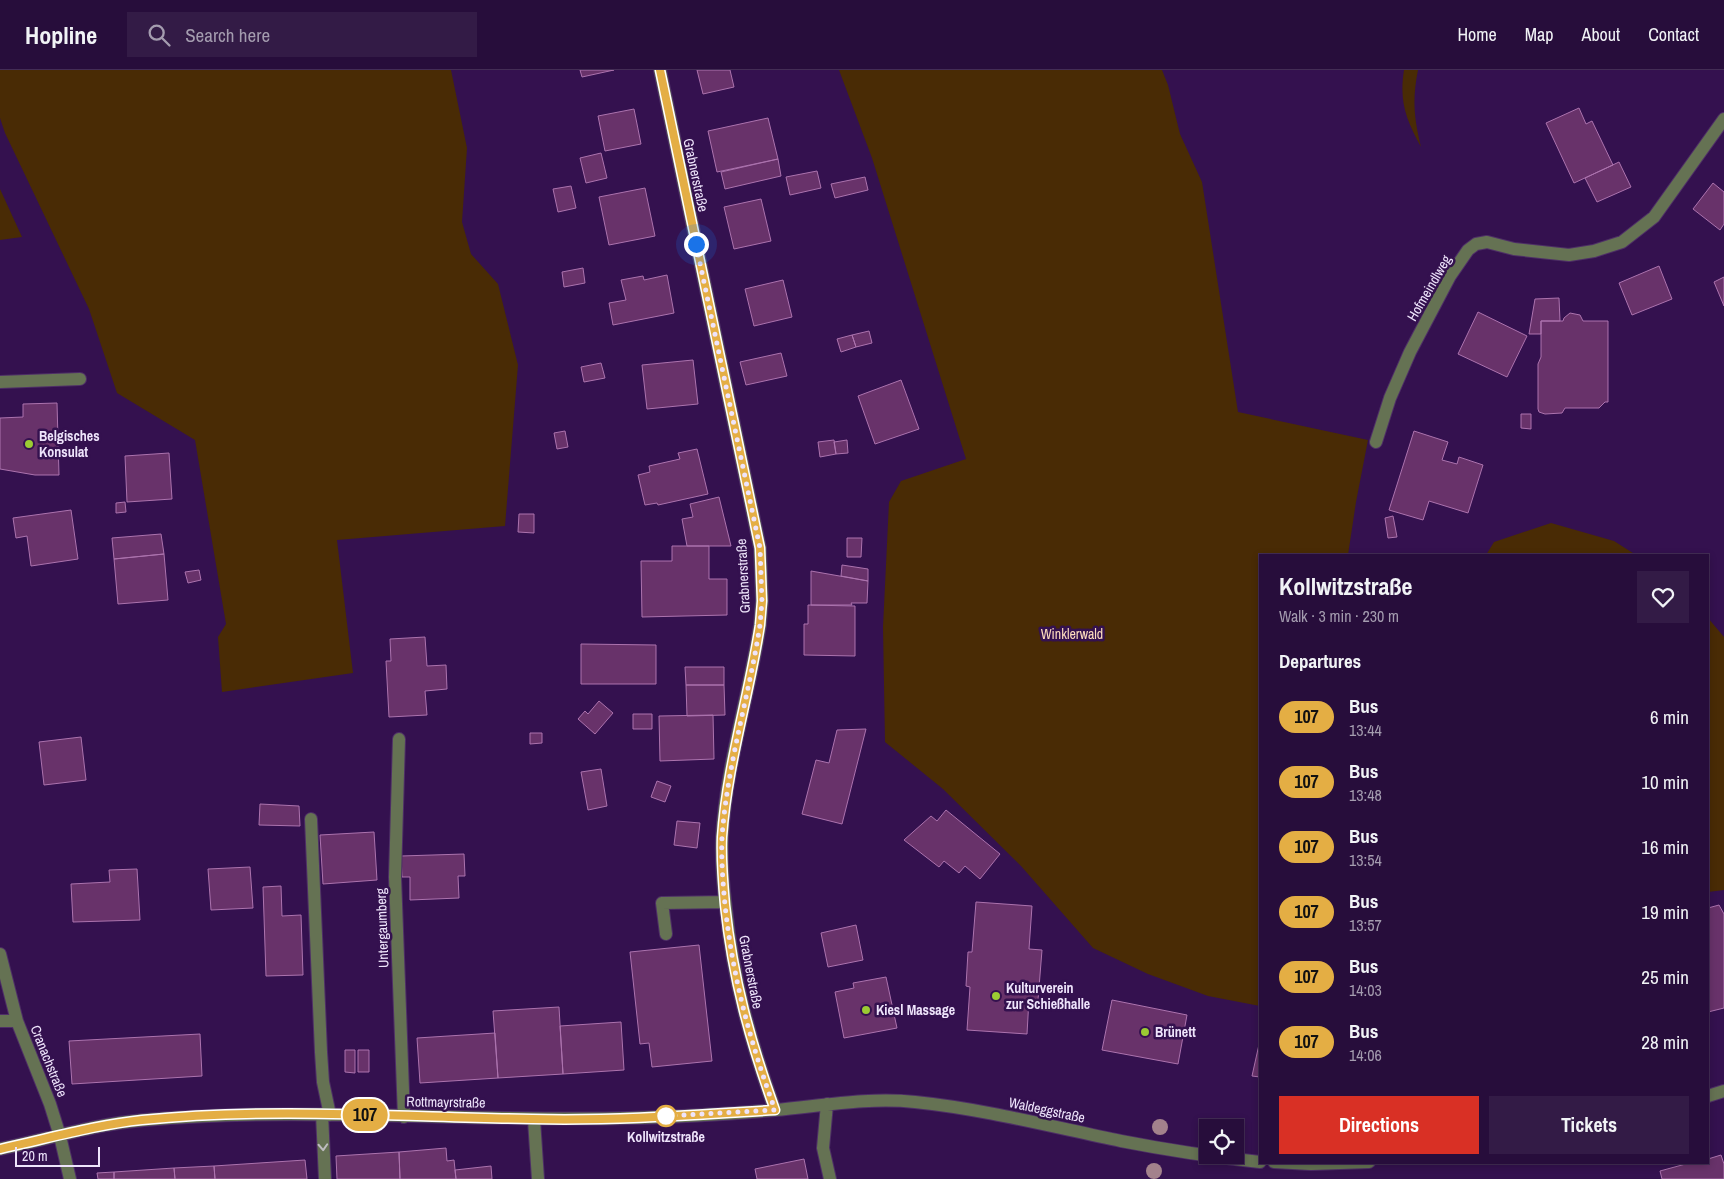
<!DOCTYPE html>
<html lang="en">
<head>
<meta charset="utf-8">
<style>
	body { margin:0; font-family:"Archivo Narrow",sans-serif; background:#331b46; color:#f1f3f6; height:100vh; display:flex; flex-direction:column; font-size:19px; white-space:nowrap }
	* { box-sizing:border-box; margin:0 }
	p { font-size:16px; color:#a49caf }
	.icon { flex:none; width:28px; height:28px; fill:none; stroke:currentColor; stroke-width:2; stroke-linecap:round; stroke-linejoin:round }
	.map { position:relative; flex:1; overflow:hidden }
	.drawer { position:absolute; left:1259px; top:484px; width:450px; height:610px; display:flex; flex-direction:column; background:#270d3b; border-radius:0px; box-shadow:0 2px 8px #0003,0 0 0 1px #432d55 }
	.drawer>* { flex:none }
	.badge { padding:0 10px; border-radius:16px; font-size:18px; line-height:32px }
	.tools { position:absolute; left:1199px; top:1049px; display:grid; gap:10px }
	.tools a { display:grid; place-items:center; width:45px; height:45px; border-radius:0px; background:#270d3b; box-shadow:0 2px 8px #0003,0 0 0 1px #432d55; font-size:25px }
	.scale { position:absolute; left:15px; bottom:12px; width:85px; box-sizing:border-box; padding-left:5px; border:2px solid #eee4fb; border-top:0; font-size:14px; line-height:18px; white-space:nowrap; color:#eee4fb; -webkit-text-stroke:4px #34114f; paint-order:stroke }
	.you { position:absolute; width:25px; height:25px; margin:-12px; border:4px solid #fff; border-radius:50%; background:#1a73e8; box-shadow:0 0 0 8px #1a73e833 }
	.map>.badge { position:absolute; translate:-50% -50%; box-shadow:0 0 0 2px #fff }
	h2 { padding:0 20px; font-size:19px; line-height:45px }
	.round { display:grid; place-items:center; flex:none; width:52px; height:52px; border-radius:0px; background:#331b46 }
	.summary { display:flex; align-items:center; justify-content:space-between; height:85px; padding:0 20px }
	h1 { font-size:24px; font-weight:700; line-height:38px }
	.button { display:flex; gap:10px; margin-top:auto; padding:10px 20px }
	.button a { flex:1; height:58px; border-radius:0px; background:#d93025; color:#fff; font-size:20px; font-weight:700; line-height:58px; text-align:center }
	.button a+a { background:#331b46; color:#f1f3f6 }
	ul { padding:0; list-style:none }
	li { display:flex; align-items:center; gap:15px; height:65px; padding:0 20px }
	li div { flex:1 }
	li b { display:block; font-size:19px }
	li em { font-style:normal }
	li .badge { min-width:55px; font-weight:700; text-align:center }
	header { display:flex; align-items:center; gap:30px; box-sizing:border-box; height:70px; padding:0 25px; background:#270d3b; border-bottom:1px solid #432d55 }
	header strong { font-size:24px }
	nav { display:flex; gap:28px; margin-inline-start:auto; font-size:18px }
	.search { width:350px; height:45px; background:#331b46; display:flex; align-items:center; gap:12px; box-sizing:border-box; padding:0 18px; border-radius:0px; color:#a49caf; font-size:19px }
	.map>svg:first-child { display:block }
</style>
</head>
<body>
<header>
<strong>Hopline</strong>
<div class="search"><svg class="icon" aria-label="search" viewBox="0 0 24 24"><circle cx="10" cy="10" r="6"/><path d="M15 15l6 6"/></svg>Search here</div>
<nav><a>Home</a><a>Map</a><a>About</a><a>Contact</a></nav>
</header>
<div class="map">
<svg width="1724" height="1109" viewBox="0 0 1724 1109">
	<rect width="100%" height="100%" fill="#34114f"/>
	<!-- green -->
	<path fill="#492b05" d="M 0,0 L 451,0 L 467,78 L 462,152 L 471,184 L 498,214 L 518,295 L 505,456 L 337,470 L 353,603 L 222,622 L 218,567 L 226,554 L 195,370 L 117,323 L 89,239 L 5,63 L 0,48 Z
		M 839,0 L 1162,0 L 1168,15 L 1180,64 L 1202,112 L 1238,342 L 1368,370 L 1356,432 L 1348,485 L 1260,485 L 1260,936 L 1208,926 L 1148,904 L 1093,878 L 1021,796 L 943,719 L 885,672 L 883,557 L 889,432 L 901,411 L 966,389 L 872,88 Z
		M 1404,0 L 1418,0 C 1412,30 1414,48 1421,77 C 1406,49 1399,32 1404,0 Z
		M 0,119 L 22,167 L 0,170 Z
		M 1551,453 L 1614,471 L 1636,485 L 1486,485 L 1494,472 Z
		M 1708,548 L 1724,567 L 1724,820 L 1708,822 Z"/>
	<!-- building -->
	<path fill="#68326a" stroke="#ac73ae" d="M 580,0 L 614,0 L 582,7 Z
		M 697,0 L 730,0 L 734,17 L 703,24 Z
		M 1579,38 L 1586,54 L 1592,51 L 1613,95 L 1574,113 L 1546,53 Z
		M 634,39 L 641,74 L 605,81 L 598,46 Z
		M 768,48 L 778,89 L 717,102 L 708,61 Z
		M 601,83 L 607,108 L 586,113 L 580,88 Z
		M 778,89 L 781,106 L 725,119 L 721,102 Z
		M 1619,92 L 1631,117 L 1597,132 L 1585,108 Z
		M 817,101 L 821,118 L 790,125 L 786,107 Z
		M 865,107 L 868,120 L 835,128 L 831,114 Z
		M 1713,113 L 1724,122 L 1724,154 L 1720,160 L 1693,139 Z
		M 571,116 L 576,138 L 558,142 L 553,119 Z
		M 645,118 L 655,166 L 609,175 L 599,127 Z
		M 761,129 L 771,171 L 734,179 L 724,137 Z
		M 1659,196 L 1672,229 L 1632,245 L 1619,213 Z
		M 583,198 L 585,213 L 564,217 L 562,202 Z
		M 667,205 L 674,243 L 613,255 L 609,233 L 626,230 L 621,210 L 643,206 L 644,210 Z
		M 1724,207 L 1724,236 L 1714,212 Z
		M 783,210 L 792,247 L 754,256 L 745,219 Z
		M 1559,228 L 1560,251 L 1541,251 L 1541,264 L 1529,264 L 1535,229 Z
		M 1478,242 L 1527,266 L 1507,307 L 1458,284 Z
		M 1570,243 L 1580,245 L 1583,251 L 1608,251 L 1608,332 L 1605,332 L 1599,338 L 1565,338 L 1562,343 L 1545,344 L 1539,342 L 1538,339 L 1538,294 L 1541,287 L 1541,251 L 1563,251 L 1564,248 Z
		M 869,261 L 872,273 L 856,277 L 852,265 Z
		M 852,265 L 856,277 L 841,282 L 837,269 Z
		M 781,283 L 787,306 L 746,315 L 740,292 Z
		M 693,290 L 698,334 L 647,339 L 642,295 Z
		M 601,293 L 605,308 L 584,312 L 581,297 Z
		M 901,310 L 919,359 L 875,374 L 858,326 Z
		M 57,333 L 59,405 L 35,405 L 0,399 L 0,348 L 23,347 L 23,334 Z
		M 1521,344 L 1531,344 L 1531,359 L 1521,358 Z
		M 565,361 L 568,377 L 557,379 L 554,363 Z
		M 1414,361 L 1448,372 L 1442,390 L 1457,394 L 1459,387 L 1483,395 L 1468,443 L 1429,431 L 1423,450 L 1389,440 Z
		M 834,370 L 836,384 L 820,387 L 818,372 Z
		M 847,370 L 848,383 L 836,384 L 834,372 Z
		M 697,379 L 708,424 L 658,435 L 657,433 L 645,435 L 638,405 L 650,402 L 649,396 L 680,389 L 678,383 Z
		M 169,383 L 172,429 L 127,432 L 125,386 Z
		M 719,427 L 731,476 L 687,476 L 682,449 L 693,447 L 690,434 Z
		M 125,432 L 126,442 L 116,443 L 116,433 Z
		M 71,440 L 78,489 L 31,496 L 27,466 L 16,468 L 13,448 Z
		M 519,444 L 534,444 L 534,463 L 518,462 Z
		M 1393,446 L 1397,467 L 1388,468 L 1385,448 Z
		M 161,464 L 164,484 L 114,489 L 112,468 Z
		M 847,468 L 862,468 L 861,487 L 847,487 Z
		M 672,476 L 709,476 L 709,509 L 727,509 L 727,545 L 642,547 L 641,491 L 672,491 Z
		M 164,484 L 168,530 L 118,534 L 114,489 Z
		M 842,495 L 868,499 L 868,511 L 841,506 Z
		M 199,500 L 201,510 L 188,513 L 185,502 Z
		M 811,501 L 868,511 L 867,533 L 851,533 L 852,535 L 811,535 Z
		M 808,535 L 855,536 L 855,586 L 804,585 L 804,554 L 808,554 Z
		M 425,567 L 427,596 L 446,595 L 447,619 L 425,621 L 427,645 L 389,647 L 386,591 L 391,591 L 390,569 Z
		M 581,574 L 656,575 L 656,614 L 581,614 Z
		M 685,597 L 724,597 L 724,615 L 686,615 Z
		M 686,615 L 724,615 L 725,645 L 687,646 Z
		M 599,631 L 613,643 L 595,664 L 578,649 L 585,641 L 588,644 Z
		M 633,644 L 652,644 L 652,659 L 633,659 Z
		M 713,645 L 714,689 L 660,691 L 659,646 Z
		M 866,659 L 842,754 L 802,744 L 816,690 L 829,693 L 837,660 Z
		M 530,663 L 542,663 L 542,673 L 530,674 Z
		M 81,667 L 86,710 L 44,715 L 39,672 Z
		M 601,699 L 607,736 L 588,740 L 581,702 Z
		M 657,711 L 671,716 L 665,732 L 651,727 Z
		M 260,734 L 299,736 L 300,756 L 259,755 Z
		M 946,740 L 1000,784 L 980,809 L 965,796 L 959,803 L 944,791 L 939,797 L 904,770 L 931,746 L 937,751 Z
		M 677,751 L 700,753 L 697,778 L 674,775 Z
		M 374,762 L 377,810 L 323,814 L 320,765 Z
		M 464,784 L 465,806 L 458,806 L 459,828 L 410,830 L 410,807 L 402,807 L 401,786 Z
		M 250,797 L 253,838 L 211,840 L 208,799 Z
		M 137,799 L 140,850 L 73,852 L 71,814 L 110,812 L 109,800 Z
		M 281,816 L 282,846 L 301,845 L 303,905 L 266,906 L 263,817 Z
		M 976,832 L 1032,836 L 1029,879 L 1042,880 L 1038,930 L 1029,929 L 1027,964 L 967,960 L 970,917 L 966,916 L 968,882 L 972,882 Z
		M 1719,835 L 1724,844 L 1724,938 L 1708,942 L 1708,838 Z
		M 856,855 L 863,890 L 828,897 L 821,863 Z
		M 699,875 L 712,991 L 652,997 L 649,973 L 640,974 L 630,882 Z
		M 886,907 L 897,958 L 844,968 L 835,922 L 854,918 L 853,913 Z
		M 1112,930 L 1187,945 L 1178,994 L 1102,980 Z
		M 559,937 L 563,1004 L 498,1008 L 493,941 Z
		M 621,952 L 624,1000 L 563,1004 L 560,956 Z
		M 495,963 L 498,1008 L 420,1013 L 417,968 Z
		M 200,964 L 202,1006 L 72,1014 L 69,971 Z
		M 1260,970 L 1260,1007 L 1252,1006 Z
		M 345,980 L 355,980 L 355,1003 L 345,1002 Z
		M 358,980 L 369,980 L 369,1002 L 358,1002 Z
		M 446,1078 L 447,1091 L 454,1090 L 456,1109 L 400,1109 L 399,1082 Z
		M 399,1082 L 400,1109 L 337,1109 L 336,1086 Z
		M 1721,1085 L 1724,1094 L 1724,1109 L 1662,1109 L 1660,1101 L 1693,1092 L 1708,1092 L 1708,1089 Z
		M 804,1089 L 808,1109 L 757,1109 L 755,1099 Z
		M 305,1090 L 307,1109 L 215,1109 L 214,1096 Z
		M 214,1096 L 215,1109 L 175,1109 L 174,1098 Z
		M 491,1096 L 492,1109 L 456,1109 L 455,1100 Z
		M 174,1098 L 175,1109 L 114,1109 L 114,1102 Z
		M 114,1102 L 114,1109 L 98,1109 L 97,1103 Z"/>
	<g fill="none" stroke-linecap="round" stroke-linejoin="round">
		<!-- minor casing -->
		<g stroke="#4e2f67" stroke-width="14">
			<path id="minor" d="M 660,0 L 760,478 L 762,531 L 760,555 C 749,626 726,696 722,767 C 721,791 723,815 726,839 C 733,910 751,973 775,1040
				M 0,312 L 80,309
				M 1376,372 L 1390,328 L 1410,282 L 1450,206 L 1468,180 L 1476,174 L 1487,172 L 1514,179 L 1569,185 L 1594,181 L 1622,172 L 1654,147 L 1724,49
				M 399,669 L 395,807 L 404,1047
				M 311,749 L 321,982 L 323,1012 L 330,1045
				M 666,864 L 662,833 L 725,832
				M 0,884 L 17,951 L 50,1034 L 60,1066 L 70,1109
				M 0,951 L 17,951
				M 1708,1026 L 1724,1021
				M 827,1034 L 823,1078 L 830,1109
				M 322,1044 L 325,1109
				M 534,1050 L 538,1109
				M 0,1079 C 48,1069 95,1054 144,1050 C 305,1036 467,1052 628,1048 C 677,1047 726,1044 775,1040 C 821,1036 868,1027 915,1032 C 984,1039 1053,1057 1121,1071 C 1167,1080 1213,1087 1260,1092
				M 1274,1092 L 1311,1094 L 1369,1092"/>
		</g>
		<!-- minor -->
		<use href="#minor" stroke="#657253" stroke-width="12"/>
	</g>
	<!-- trees -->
	<g fill="#a3828c">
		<circle cx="1160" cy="1057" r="8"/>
		<circle cx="1154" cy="1101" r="8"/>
	</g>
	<!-- one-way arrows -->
	<defs><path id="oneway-chevron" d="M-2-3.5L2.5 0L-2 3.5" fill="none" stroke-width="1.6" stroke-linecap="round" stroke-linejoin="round" transform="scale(1.25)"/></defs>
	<use stroke="#bebcc0" href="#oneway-chevron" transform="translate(323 1077) rotate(87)"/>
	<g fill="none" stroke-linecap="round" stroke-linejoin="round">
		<!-- line casing -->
		<g stroke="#fff" stroke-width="11">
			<path id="line" d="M 0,1079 C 47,1069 94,1055 142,1050 C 271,1037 403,1047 532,1049 C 613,1051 694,1045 775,1040 C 750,971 733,909 725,835 C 723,813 721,790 722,767 C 727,696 749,626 760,555 L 762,531 L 760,478 L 660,0"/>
		</g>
		<!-- line -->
		<use href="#line" stroke="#e4ae44" stroke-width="8"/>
		<!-- walk -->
		<path stroke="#eee4fb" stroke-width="5" stroke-dasharray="0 9" d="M 666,1046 L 775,1040 C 750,971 733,909 725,835 C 723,813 721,790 722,767 C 727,696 749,626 760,555 L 762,531 L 760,478 L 696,174"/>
	</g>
	<!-- markers -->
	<g fill="#9bcb33" stroke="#34114f" stroke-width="2">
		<circle cx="29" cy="374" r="5"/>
		<circle cx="996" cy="926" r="5"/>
		<circle cx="866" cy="940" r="5"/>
		<circle cx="1145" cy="962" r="5"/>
	</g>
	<circle fill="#fff" stroke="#e4ae44" stroke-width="2.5" cx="666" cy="1046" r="10"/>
	<g text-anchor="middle" stroke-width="5" stroke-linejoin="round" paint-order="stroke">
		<!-- street labels -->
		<g font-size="14" fill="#eee4fb" stroke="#34114f">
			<text transform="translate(696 105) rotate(78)" y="5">Grabnerstraße</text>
			<text transform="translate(1429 218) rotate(-60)" y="5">Hofmeindlweg</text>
			<text transform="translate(743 506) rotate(-93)" y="5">Grabnerstraße</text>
			<text transform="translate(382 858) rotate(-92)" y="5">Untergaumberg</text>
			<text transform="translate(751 902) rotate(79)" y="5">Grabnerstraße</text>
			<text transform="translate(49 991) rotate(68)" y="5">Cranachstraße</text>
			<text transform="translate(446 1032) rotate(1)" y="5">Rottmayrstraße</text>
			<text transform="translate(1047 1040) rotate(12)" y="5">Waldeggstraße</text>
		</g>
		<!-- poi labels -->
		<g font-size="14" font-weight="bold" fill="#eee4fb" stroke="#34114f" text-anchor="start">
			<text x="39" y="371">Belgisches<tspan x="39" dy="16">Konsulat</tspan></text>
			<text x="1006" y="923">Kulturverein<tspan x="1006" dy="16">zur Schießhalle</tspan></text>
			<text x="876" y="945">Kiesl Massage</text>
			<text x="1155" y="967">Brünett</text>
		</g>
		<!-- park labels -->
		<g font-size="14" fill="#fedebe" stroke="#34114f">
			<text x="1072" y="569">Winklerwald</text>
		</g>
		<!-- stop labels -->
		<g font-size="14" font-weight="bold" fill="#eee4fb" stroke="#34114f">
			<text x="666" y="1072">Kollwitzstraße</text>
		</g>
	</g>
</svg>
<div class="tools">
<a><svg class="icon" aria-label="locate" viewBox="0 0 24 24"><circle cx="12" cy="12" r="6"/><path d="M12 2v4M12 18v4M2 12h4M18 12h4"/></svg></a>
</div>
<div class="scale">20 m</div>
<div class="you" style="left:696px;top:174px"></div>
<b class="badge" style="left:365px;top:1045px;background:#e4ae44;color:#111">107</b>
<section class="drawer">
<div class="summary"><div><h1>Kollwitzstraße</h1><p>Walk · 3 min · 230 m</p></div><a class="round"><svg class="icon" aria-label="heart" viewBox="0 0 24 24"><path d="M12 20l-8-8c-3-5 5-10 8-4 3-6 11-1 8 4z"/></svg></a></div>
<h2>Departures</h2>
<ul>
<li><span class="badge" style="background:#e4ae44;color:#111">107</span><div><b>Bus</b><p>13:44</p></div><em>6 min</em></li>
<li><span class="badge" style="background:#e4ae44;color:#111">107</span><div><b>Bus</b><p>13:48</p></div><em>10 min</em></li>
<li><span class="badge" style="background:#e4ae44;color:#111">107</span><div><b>Bus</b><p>13:54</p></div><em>16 min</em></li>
<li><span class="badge" style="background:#e4ae44;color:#111">107</span><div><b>Bus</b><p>13:57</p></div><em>19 min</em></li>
<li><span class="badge" style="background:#e4ae44;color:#111">107</span><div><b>Bus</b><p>14:03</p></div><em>25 min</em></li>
<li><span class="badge" style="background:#e4ae44;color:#111">107</span><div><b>Bus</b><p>14:06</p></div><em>28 min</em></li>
</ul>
<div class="button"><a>Directions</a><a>Tickets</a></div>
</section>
</div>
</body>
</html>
